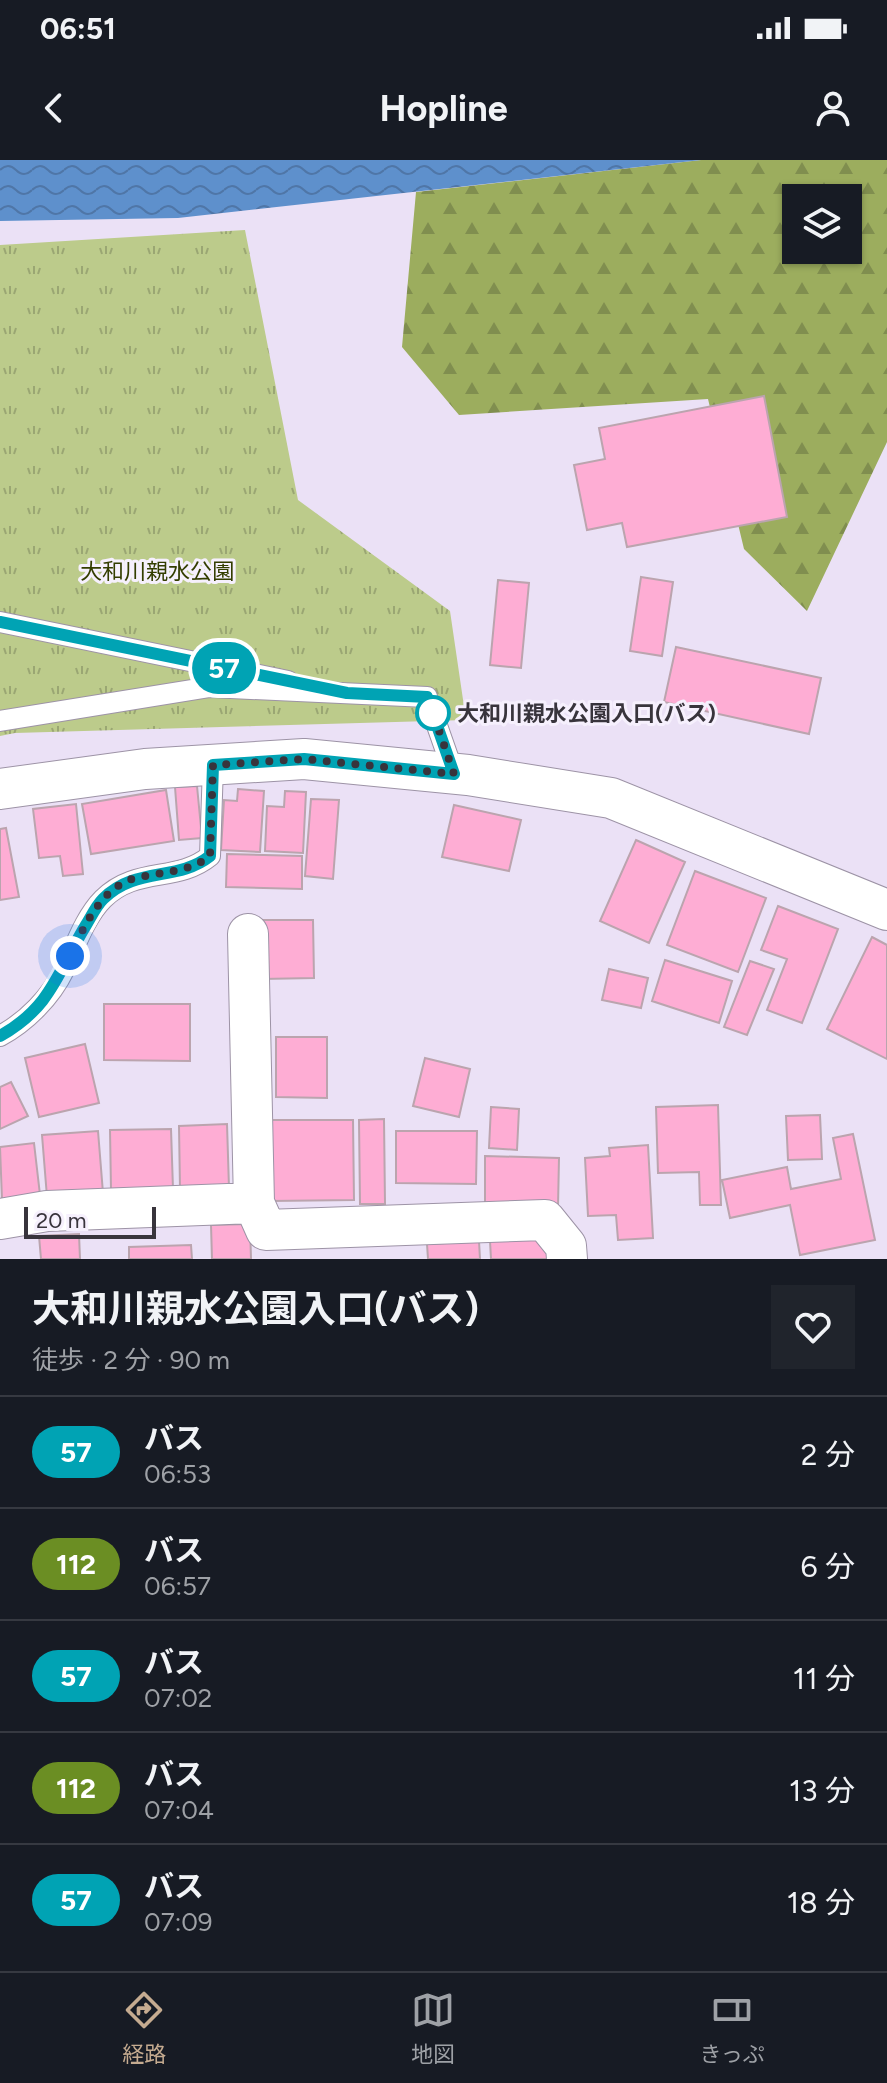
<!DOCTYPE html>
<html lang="ja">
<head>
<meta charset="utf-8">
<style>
	body { margin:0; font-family:Figtree,"Noto Sans JP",sans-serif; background:#20242c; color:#f1f3f6; height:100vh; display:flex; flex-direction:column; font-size:30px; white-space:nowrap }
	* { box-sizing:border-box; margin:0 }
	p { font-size:26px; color:#9ea1a6 }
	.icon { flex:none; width:44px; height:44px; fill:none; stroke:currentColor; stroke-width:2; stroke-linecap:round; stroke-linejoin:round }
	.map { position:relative; height:1099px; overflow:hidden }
	.sheet { display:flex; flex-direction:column; background:#171b24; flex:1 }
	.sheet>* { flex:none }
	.badge { padding:0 16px; border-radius:26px; font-size:28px; line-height:52px }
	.fabs { position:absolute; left:782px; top:24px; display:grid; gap:16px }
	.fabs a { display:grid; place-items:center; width:80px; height:80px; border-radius:0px; background:#171b24; box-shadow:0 2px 6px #0004; font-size:40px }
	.scale { position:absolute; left:24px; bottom:20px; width:132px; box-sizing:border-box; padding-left:8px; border:4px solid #38343c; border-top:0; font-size:22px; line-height:28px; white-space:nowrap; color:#38343c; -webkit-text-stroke:6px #f6f0fd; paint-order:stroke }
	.you { position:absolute; width:40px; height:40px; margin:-20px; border:6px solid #fff; border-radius:50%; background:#1a73e8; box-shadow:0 0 0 12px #1a73e833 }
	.map>.badge { position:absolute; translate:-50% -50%; box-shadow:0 0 0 4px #fff }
	.round { display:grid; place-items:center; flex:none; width:84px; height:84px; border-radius:0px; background:#20242c }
	.overview { display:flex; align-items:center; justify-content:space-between; height:136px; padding:0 32px }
	h1 { font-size:38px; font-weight:700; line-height:60px }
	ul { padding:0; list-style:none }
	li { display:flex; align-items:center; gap:24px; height:112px; padding:0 32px; border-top:2px solid #363941 }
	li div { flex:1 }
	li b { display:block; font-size:30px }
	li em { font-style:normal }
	li .badge { min-width:88px; font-weight:700; text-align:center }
	.status { display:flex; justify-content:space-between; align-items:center; height:56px; padding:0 40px; background:#171b24; direction:ltr }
	.status svg { height:22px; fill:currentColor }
	header { display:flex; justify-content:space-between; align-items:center; height:104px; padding:0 32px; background:#171b24; font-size:36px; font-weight:700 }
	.dock { display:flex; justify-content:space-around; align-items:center; height:112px; border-top:2px solid #363941; background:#171b24; font-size:22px; color:#9ea1a6 }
	.dock a { display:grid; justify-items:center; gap:4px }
	.dock .on { color:#c5ab90 }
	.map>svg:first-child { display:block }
</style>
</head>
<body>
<div class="status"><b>06:51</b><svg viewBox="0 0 49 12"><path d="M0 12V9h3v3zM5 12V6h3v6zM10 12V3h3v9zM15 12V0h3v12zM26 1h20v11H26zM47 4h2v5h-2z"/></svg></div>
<header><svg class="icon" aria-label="back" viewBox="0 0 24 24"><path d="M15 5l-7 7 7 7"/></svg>Hopline<svg class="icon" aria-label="person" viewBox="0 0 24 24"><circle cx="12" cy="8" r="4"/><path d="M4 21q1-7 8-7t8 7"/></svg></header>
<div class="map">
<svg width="887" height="1099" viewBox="0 0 887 1099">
	<defs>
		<pattern id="grass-tufts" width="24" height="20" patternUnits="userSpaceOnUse" patternTransform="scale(2)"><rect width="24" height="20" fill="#bccb8b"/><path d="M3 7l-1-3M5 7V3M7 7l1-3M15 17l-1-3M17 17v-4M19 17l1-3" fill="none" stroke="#9aa673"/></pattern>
		<pattern id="forest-firs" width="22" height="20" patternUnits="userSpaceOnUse" patternTransform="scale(2)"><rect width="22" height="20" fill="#9cad5e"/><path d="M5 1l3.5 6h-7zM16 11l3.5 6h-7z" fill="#808e4f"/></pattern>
		<pattern id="water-waves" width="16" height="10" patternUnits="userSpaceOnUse" patternTransform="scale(2)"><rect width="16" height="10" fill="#5e90cc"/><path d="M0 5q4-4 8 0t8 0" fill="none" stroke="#4f76a7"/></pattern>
	</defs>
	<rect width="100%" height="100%" fill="#ebe1f6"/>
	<!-- grass -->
	<path fill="url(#grass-tufts)" d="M 245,70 L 298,340 L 450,451 L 466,560 L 15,573 L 0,576 L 0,85 Z"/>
	<!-- forest -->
	<path fill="url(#forest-firs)" fill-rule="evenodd" d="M 701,0 L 887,0 L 887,282 L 807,451 L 744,389 L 708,239 L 459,255 L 402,187 L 416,32 ZM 796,38 L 848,38 L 848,90 L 796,90 Z"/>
	<!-- water -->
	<path fill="url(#water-waves)" d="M 0,0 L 701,0 L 178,58 L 0,61 Z"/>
	<!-- building -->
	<path fill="#feadd4" stroke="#bba4ae" stroke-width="2" d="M 764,236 L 787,357 L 627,387 L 622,363 L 587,370 L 574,305 L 605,299 L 599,268 Z
		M 641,417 L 673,422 L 662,496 L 630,491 Z
		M 498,420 L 529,423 L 521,508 L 490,505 Z
		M 676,487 L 821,518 L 809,574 L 664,542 Z
		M 197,626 L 202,678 L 179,680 L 175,627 Z
		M 238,629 L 264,631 L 260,692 L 221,690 L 224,640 L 237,641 Z
		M 166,630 L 174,681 L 91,694 L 82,644 Z
		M 285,631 L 306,632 L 303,693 L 265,691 L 267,646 L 284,647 Z
		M 311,639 L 339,640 L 333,719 L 305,716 Z
		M 76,644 L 83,714 L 63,716 L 60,696 L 39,698 L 33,649 Z
		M 454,645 L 521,660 L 509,711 L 442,697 Z
		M 6,668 L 19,737 L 0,740 L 0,669 Z
		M 636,680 L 685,702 L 649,783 L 600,761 Z
		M 227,694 L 302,696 L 302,729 L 226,727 Z
		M 695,711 L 766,738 L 738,812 L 667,785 Z
		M 778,746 L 838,769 L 802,863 L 767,850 L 787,799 L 761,790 Z
		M 262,760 L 313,760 L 314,818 L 262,819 Z
		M 872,777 L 887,785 L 887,899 L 827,869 Z
		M 665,800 L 732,821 L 719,863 L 652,841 Z
		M 750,801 L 774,809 L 747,875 L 724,867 Z
		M 609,809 L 648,818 L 641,848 L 602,840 Z
		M 104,844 L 190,844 L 190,901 L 104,900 Z
		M 276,877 L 327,877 L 327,938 L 276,937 Z
		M 85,884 L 99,943 L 39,957 L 25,898 Z
		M 425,898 L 470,909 L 459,957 L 413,946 Z
		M 11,922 L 28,956 L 0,969 L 0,927 Z
		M 718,945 L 721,1045 L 700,1045 L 699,1012 L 658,1013 L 656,947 Z
		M 491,947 L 519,949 L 517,990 L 489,988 Z
		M 820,955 L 822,999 L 788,1000 L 786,956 Z
		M 384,959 L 385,1044 L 360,1044 L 359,960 Z
		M 270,960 L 353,960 L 354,1040 L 270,1041 Z
		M 227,964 L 229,1028 L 180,1029 L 179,966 Z
		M 171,969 L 173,1029 L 111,1030 L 110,970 Z
		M 98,971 L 103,1033 L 47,1037 L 42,975 Z
		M 396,971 L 477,971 L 476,1024 L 396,1023 Z
		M 853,974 L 875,1080 L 800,1095 L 790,1045 L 730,1058 L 722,1020 L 787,1007 L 791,1029 L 841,1019 L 833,978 Z
		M 34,983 L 40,1035 L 2,1040 L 0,987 Z
		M 648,985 L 653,1078 L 618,1080 L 616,1055 L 588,1056 L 585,998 L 610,996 L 609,988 Z
		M 485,996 L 559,998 L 558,1047 L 485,1045 Z
		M 250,1064 L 251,1099 L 212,1099 L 211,1065 Z
		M 79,1074 L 80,1099 L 41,1099 L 39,1076 Z
		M 548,1079 L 549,1099 L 491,1099 L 490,1081 Z
		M 479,1081 L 480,1099 L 428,1099 L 427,1084 Z
		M 191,1085 L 192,1099 L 129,1099 L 129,1087 Z"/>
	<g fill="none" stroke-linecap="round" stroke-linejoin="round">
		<!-- lane casing -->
		<g stroke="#9d93a6" stroke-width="22">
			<path id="lane" d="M 0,462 L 288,521
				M 0,561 L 210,527 L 427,537 L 454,614
				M 0,876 C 26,862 51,837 64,810 C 75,787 85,757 103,739 C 136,706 177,723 210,696 L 213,605"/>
		</g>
		<!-- street casing -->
		<g stroke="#9d93a6" stroke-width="42">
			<path id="street" d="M 0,629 L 145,609 L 304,599 L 468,615 L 611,638 L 887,750
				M 248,774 L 254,1043
				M 0,1059 L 47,1051 L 254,1043 L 266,1070 L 545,1060 L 566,1086 L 567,1099"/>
		</g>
		<!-- lane -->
		<use href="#lane" stroke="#fff" stroke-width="20"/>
		<!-- street -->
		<use href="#street" stroke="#fff" stroke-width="40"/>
	</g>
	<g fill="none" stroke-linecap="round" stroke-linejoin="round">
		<!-- line casing -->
		<g stroke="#fff" stroke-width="18">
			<path id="line" d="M 0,462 L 347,533 L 427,537 L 454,614 L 304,599 L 213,605 L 210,696 C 177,722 136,706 103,739 C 96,746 91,757 86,765 C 58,811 52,847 0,876"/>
		</g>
		<!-- line -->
		<use href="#line" stroke="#00a3b4" stroke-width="12"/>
		<!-- walk -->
		<path stroke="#38343c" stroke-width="8" stroke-dasharray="0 14.4" d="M 70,796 C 83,768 101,729 132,719 C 160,711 187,714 210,696 L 213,605 L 304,599 L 454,614 L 433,553"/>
	</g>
	<!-- markers -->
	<circle fill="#fff" stroke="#00a3b4" stroke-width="4" cx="433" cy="553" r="16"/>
	<g text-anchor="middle" stroke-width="6" stroke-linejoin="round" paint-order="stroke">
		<!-- park labels -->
		<g font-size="22" fill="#333d00" stroke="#f6f0fd">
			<text x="157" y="419">大和川親水公園</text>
		</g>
		<!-- stop labels -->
		<g font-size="22" font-weight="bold" fill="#38343c" stroke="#f6f0fd" text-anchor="start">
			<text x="457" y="561">大和川親水公園入口(バス)</text>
		</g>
	</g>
</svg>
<div class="fabs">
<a><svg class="icon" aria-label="layers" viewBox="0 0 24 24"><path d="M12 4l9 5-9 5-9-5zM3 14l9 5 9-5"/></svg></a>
</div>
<div class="scale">20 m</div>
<div class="you" style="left:70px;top:796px"></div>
<b class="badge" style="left:224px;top:508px;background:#00a3b4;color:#fff">57</b>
</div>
<section class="sheet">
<div class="overview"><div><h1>大和川親水公園入口(バス)</h1><p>徒歩 · 2 分 · 90 m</p></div><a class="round"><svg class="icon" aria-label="heart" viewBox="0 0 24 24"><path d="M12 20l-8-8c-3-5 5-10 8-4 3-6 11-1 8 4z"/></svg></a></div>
<ul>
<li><span class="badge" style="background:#00a3b4;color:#fff">57</span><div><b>バス</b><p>06:53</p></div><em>2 分</em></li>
<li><span class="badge" style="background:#6b8e23;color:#fff">112</span><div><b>バス</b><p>06:57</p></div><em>6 分</em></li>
<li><span class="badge" style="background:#00a3b4;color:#fff">57</span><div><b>バス</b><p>07:02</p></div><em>11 分</em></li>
<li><span class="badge" style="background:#6b8e23;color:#fff">112</span><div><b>バス</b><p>07:04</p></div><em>13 分</em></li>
<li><span class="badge" style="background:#00a3b4;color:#fff">57</span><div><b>バス</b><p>07:09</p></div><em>18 分</em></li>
</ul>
</section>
<nav class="dock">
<a class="on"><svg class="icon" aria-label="directions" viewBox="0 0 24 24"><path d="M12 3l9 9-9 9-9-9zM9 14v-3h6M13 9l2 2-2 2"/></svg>経路</a>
<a><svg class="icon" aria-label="map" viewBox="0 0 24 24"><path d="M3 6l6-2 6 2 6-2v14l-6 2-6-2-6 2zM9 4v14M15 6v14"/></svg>地図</a>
<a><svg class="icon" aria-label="tickets" viewBox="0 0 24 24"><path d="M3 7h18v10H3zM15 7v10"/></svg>きっぷ</a>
</nav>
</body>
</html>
